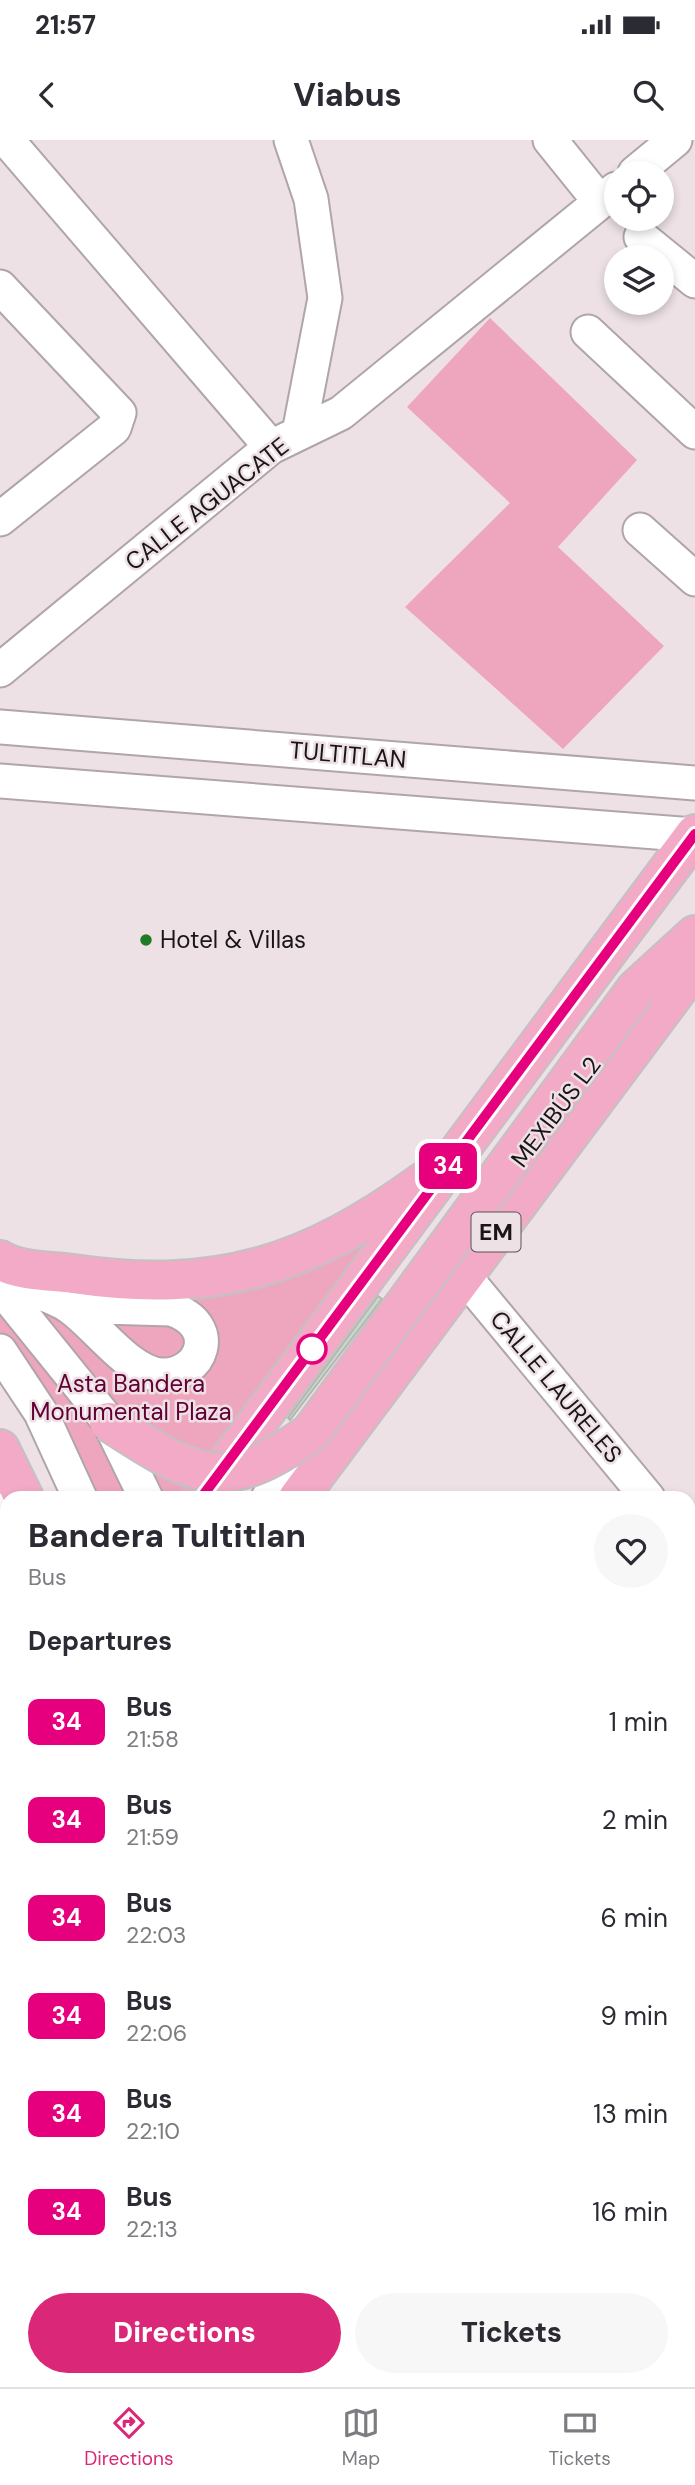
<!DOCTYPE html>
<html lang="en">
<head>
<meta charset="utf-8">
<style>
	body { margin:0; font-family:"DM Sans",sans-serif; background:#f7f7f7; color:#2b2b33; height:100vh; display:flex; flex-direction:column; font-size:26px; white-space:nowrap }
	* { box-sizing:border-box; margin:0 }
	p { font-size:23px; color:#7c7c81 }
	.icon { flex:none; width:38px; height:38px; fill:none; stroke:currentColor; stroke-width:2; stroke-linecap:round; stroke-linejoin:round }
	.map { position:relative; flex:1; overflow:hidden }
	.drawer { position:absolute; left:0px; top:1351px; width:696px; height:896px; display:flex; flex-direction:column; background:#fff; border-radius:21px 21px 0 0; box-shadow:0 4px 10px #0003 }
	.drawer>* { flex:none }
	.badge { padding:0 14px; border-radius:10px; font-size:24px; line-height:46px }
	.buttons { position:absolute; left:604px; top:21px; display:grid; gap:14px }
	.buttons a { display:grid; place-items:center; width:70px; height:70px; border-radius:50%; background:#fff; box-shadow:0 4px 10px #0003; font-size:35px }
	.map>.badge { position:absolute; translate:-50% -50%; box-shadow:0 0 0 4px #fff }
	h2 { padding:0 28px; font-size:26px; line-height:63px }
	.round { display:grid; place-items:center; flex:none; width:74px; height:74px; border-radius:37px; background:#f7f7f7 }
	.overview { display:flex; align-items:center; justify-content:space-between; height:119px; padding:0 28px }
	h1 { font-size:33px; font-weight:800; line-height:52px }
	.cta { display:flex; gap:14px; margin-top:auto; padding:14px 28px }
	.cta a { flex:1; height:80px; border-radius:42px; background:#db2777; color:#fff; font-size:28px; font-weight:800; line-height:80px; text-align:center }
	.cta a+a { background:#f7f7f7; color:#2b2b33 }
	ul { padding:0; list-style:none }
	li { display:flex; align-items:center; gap:21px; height:98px; padding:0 28px }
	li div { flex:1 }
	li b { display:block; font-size:26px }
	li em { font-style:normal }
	li .badge { min-width:77px; font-weight:700; text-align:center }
	.status { display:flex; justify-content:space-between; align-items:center; height:49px; padding:0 35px; background:#fff; direction:ltr }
	.status svg { height:19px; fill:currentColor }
	header { display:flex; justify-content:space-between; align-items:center; height:91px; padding:0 28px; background:#fff; font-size:32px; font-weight:800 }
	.tab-bar { display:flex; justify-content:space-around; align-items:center; height:98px; border-top:2px solid #e1e1e2; background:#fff; font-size:19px; color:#7c7c81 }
	.tab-bar a { display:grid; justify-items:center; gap:4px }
	.tab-bar .selected { color:#db2777 }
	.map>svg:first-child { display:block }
</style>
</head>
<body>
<div class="status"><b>21:57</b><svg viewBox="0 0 49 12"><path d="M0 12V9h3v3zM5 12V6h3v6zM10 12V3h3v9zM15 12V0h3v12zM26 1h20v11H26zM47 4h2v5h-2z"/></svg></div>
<header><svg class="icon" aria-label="back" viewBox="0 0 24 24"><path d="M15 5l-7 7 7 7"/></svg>Viabus<svg class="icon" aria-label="search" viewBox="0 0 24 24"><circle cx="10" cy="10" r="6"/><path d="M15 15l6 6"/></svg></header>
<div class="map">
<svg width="695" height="2247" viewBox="0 0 695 2247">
	<rect width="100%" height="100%" fill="#ede1e5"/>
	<!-- green -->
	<path fill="#eea6be" d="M 490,178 L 637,320 L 558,407 L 664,506 L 563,609 L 405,467 L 510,363 L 407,267 Z
		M 393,1085 L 188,1358 L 67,1358 L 0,1219 L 0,1125 L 100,1156 Z"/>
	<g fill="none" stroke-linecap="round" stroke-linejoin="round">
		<!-- canal -->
		<path stroke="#d485a1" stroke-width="28" d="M 690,1960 L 695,1961"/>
	</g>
	<!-- building -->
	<path fill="#ccd4cc" stroke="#b1b8b0" stroke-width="2" d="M 378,1156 L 382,1159 L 290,1280 L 288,1278 Z"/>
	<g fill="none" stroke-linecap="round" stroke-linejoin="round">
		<!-- minor casing -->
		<g stroke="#b0a5a9" stroke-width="37">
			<path id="minor" d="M 7,0 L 271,307
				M 291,0 L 311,59 L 325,158 L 299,293
				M 550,0 L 600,62
				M 635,33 L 675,0
				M 641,97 L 695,141
				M 0,147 L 119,273 L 114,288 L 0,379
				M 588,192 L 695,292
				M 640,390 L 695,439
				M 0,530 L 271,307 L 341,273 L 616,49
				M 0,587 L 695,643
				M 0,641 L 694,695
				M 5,1123 C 15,1132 26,1144 38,1151 C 47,1156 57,1159 67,1165 C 94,1182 128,1233 161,1235 C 202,1237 222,1185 171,1169 L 68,1166
				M 464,1136 L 648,1358
				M 0,1147 L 109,1282 L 146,1358
				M 0,1211 L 41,1273 L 80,1358
				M 268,1358 L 314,1295
				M 0,1383 L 7,1369
				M 690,1408 L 695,1414
				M 0,1860 L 7,1851
				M 0,1934 L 7,1945
				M 690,1934 L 695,1934
				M 690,2036 L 695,2043
				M 690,2082 L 695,2089
				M 0,2118 L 7,2113
				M 690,2139 L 695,2134
				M 145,2240 L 149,2247
				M 476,2240 L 482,2247
				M 412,2247 L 419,2240
				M 569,2247 L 579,2240"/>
		</g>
		<!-- major casing -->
		<g stroke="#c3c2c3" stroke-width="42">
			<path id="major" d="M 636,849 L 695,795
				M 0,1120 C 19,1132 52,1131 73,1134 C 216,1155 307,1126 423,1042
				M 0,1309 L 24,1358
				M 201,1358 L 695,694
				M 298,1358 L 695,826
				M 0,1627 L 7,1618
				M 0,1698 L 7,1689
				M 0,1754 L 7,1744"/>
		</g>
		<!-- minor -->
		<use href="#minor" stroke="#fff" stroke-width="33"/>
		<!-- major -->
		<use href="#major" stroke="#f2aac7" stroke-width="38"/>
		<!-- major-bridge casing -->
		<g stroke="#c3c2c3" stroke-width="42" stroke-linecap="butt">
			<path id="major-bridge" d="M 109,1282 C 192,1336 224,1357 311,1292 L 636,849"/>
		</g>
		<!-- major-bridge -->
		<use href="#major-bridge" stroke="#f2aac7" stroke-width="38"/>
	</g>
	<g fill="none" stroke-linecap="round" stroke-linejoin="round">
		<!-- line casing -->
		<g stroke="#fff" stroke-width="16">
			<path id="line" d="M 201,1358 L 695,694"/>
		</g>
		<!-- line -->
		<use href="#line" stroke="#e6007e" stroke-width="10"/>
	</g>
	<!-- markers -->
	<circle fill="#217a28" stroke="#ede1e5" stroke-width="2.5" cx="146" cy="800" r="7"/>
	<circle fill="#fff" stroke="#e6007e" stroke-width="3.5" cx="312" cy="1209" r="14"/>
	<g text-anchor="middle" stroke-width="5" stroke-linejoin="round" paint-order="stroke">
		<!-- shield labels -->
		<rect fill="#ede1e5" stroke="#595355" stroke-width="2" x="471.5" y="1072.5" width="49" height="39" rx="5"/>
		<g font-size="23" font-weight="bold" fill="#1a1617">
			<text x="496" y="1100">EM</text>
		</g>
		<!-- street labels -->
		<g font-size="24" fill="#1a1617" stroke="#ede1e5">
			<text transform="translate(207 364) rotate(-38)" y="8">CALLE AGUACATE</text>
			<text transform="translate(348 615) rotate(5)" y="8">TULTITLAN</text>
			<text transform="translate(556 972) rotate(-53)" y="8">MEXIBÚS L2</text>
			<text transform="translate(556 1247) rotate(50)" y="8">CALLE LAURELES</text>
		</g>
		<!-- poi labels -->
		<g font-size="24" fill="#1a1617" stroke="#ede1e5" text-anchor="start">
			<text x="160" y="808">Hotel &amp; Villas</text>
		</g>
		<!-- park labels -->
		<g font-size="24" fill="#620034" stroke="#ede1e5">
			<text x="131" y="1252">Asta Bandera<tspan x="131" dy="28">Monumental Plaza</tspan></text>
		</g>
	</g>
</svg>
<div class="buttons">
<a><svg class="icon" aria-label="locate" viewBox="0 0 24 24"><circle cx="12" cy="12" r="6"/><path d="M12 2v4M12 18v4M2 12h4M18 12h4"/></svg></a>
<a><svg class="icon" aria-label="layers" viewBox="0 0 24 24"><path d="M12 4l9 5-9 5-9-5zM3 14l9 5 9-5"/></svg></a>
</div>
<b class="badge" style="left:448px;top:1026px;background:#e6007e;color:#fff">34</b>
<section class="drawer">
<div class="overview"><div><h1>Bandera Tultitlan</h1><p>Bus</p></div><a class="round"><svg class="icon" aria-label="heart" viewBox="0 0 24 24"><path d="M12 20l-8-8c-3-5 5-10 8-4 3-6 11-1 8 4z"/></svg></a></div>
<h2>Departures</h2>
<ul>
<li><span class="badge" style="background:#e6007e;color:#fff">34</span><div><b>Bus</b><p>21:58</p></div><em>1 min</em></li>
<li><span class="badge" style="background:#e6007e;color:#fff">34</span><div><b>Bus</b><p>21:59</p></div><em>2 min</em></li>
<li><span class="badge" style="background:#e6007e;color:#fff">34</span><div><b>Bus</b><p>22:03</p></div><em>6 min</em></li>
<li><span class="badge" style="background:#e6007e;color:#fff">34</span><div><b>Bus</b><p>22:06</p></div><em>9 min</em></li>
<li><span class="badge" style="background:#e6007e;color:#fff">34</span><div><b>Bus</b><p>22:10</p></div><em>13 min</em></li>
<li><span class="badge" style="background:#e6007e;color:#fff">34</span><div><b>Bus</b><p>22:13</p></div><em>16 min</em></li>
</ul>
<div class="cta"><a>Directions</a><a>Tickets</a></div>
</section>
</div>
<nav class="tab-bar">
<a class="selected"><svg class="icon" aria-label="directions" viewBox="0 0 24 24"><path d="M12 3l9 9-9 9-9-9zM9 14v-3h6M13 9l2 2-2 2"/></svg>Directions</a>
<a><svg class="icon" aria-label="map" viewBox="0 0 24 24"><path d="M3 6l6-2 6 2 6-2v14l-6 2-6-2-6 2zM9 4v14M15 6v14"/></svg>Map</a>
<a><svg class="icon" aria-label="tickets" viewBox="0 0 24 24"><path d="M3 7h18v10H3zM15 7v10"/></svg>Tickets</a>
</nav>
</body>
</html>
